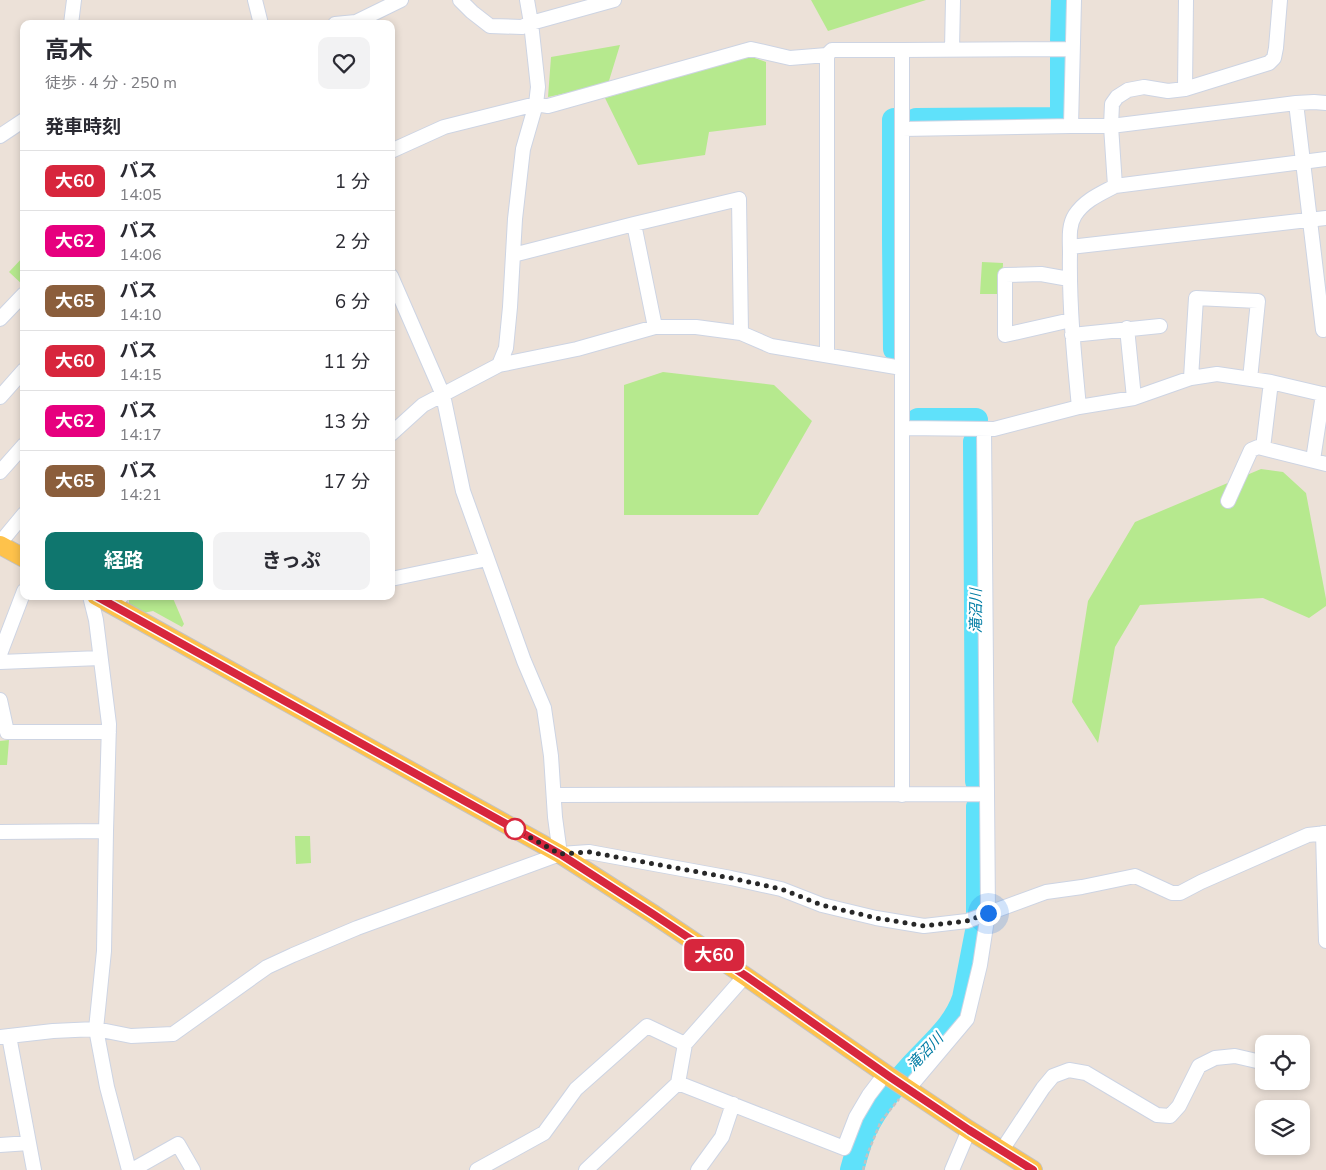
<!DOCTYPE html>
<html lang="ja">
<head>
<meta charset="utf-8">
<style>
	body { margin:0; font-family:"Nunito Sans","Noto Sans JP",sans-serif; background:#f2f2f3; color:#2b2b33; height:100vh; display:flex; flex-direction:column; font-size:19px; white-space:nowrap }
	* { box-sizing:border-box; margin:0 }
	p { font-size:16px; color:#7c7c81 }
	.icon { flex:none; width:28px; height:28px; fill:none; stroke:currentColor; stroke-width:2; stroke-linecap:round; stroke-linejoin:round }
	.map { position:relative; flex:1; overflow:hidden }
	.details { position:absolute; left:20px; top:20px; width:375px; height:580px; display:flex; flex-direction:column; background:#fff; border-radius:10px; box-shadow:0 2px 8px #0003 }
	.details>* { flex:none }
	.badge { padding:0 10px; border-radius:8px; font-size:18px; line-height:32px }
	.tools { position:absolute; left:1255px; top:1035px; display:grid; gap:10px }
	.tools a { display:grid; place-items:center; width:55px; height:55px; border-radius:10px; background:#fff; box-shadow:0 2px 8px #0003; font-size:25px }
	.you { position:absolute; width:25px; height:25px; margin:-12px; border:4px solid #fff; border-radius:50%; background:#1a73e8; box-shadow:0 0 0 8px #1a73e833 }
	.map>.badge { position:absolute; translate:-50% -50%; box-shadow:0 0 0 2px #fff }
	h2 { padding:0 25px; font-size:19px; line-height:45px }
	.round { display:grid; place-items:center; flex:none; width:52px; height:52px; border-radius:10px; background:#f2f2f3 }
	.head { display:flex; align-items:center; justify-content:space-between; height:85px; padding:0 25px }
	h1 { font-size:24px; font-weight:700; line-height:38px }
	.primary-button { display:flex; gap:10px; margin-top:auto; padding:10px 25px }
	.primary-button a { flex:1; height:58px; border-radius:10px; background:#0f766e; color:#fff; font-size:20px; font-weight:700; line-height:58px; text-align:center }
	.primary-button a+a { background:#f2f2f3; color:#2b2b33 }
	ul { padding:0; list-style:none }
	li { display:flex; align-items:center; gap:15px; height:60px; padding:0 25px; border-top:1px solid #e1e1e2 }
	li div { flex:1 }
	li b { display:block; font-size:19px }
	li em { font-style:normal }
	li .badge { min-width:55px; font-weight:700; text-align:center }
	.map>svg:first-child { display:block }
</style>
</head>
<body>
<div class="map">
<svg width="1326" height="1170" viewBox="0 0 1326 1170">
	<rect width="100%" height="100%" fill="#ece1d8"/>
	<!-- green -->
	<path fill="#b6e98e" d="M 811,0 L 926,0 L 828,31 Z
		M 620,45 L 608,84 L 548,97 L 551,57 Z
		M 749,56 L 766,62 L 766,125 L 709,132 L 705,155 L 638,165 L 605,98 Z
		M 24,256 L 24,286 L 9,272 Z
		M 982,262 L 1003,263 L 1002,294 L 980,294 Z
		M 663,372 L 774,385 L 812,421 L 758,515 L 624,515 L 624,385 Z
		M 1261,469 L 1283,472 L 1306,493 L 1326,599 L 1326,606 L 1309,618 L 1263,598 L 1140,605 L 1115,647 L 1098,743 L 1072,702 L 1088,601 L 1135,522 Z
		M 132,596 L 172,596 L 184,624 L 182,627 L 153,611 L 143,613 L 129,605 L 129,597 Z
		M 9,740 L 7,765 L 0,765 L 0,741 Z
		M 295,836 L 310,836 L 311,863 L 296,864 Z"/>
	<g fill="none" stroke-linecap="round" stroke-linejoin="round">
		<!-- river -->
		<path stroke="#5fe1fa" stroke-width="24" d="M 1062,40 L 1063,0
			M 894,120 L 894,239 L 895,349
			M 916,120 L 1061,119 L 1062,117 L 1062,57
			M 918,420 L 976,420
			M 975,442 L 977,781
			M 978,807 L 978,912
			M 852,1170 C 855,1159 858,1148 862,1137 C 872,1112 890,1090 908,1070 C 928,1047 954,1028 964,998 L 978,926"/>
		<!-- minor casing -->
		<g stroke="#cdd4e3" stroke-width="16">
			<path id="minor" d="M 255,0 L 261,24
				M 460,0 L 472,12 L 490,26 L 522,27 L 531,23 L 614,0
				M 71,24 L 74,0
				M 335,24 L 356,22 L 401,0
				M 952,50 L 953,0
				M 1185,89 L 1186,0
				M 1296,103 L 1323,330 L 1326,329
				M 1326,103 L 1314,102 L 1296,103 L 1111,126 L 1115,186 L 1326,159
				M 1071,126 L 1074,0
				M 902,129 L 1071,126 L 1111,126 L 1112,104 L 1117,97 L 1128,90 L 1144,87 L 1168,91 L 1185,89 L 1269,63 L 1274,58 L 1276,48 L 1280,0
				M 0,136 L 24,120
				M 391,151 L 444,127 L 536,104 L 548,106 L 751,49 L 790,58 L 827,55
				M 634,224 L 655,327
				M 1070,247 L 1326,218
				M 513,255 L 634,224 L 739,199 L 741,333
				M 391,276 L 443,395 L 463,491 L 524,661 L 544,708 L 551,756 L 555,817 L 560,854
				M 1069,279 L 1041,274 L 1005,275 L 1005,335 L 1071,320
				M 0,319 L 24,294
				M 1127,328 L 1134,398
				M 1072,335 L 1160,326
				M 827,355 L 827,55 L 832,50 L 902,50
				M 499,365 L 506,348 L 510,307 L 515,219 L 523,149 L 536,104 L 538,87 L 531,23 L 527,0
				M 1191,378 L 1196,298 L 1258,301 L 1250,379
				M 0,397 L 24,370
				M 1079,407 C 1074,356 1069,304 1070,253 C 1070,240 1068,226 1075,215 C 1085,200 1100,194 1115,186
				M 902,428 L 994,429 L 1079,407 L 1134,398 L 1191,378 L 1217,374 L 1271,382 L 1326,395
				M 391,434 L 423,405 L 499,365 L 577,349 L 655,327 L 696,327 L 741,333 L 771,346 L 902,368
				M 1263,448 L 1271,382
				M 1313,460 L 1323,394
				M 0,472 L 24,445
				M 1228,501 L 1251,450 L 1258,447 L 1326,464
				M 0,543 L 24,514
				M 391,579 L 487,559
				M 90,596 L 96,620 L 109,724 L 106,831 L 104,951 L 96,1029 L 107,1087 L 129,1170
				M 109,603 L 122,596
				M 0,654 L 24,591
				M 0,662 L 100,658
				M 0,700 L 7,732 L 109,732
				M 554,795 L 986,794
				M 902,795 L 902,50 L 1072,49
				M 0,832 L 106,831
				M 1323,833 L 1326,941
				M 9,1036 L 34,1170
				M 0,1037 L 53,1031 L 96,1029 L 131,1036 L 173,1034 L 267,967 L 293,955 L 357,928 L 560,854 L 589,852 L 731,878 L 781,889 L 822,905 L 876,918 L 924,926 L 967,921 L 1046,892 L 1082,887 L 1135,876 L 1172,893 L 1180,893 L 1201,882 L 1308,835 L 1326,833
				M 678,1083 L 844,1148 L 856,1117 L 869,1095 L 885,1074
				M 908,1089 L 967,1019 L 980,965 L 988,913 L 984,429
				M 0,1145 L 29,1143
				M 1002,1150 L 1043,1088 L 1053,1076 L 1069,1070 L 1086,1073 L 1157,1115 L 1170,1116 L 1179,1106 L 1199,1066 L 1215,1058 L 1235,1056 L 1261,1062 L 1264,1064
				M 132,1170 L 178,1144 L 193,1170
				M 477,1170 L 544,1133 L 576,1089 L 647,1026 L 685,1044
				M 586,1170 L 678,1083 L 685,1044 L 745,976
				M 698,1170 L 722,1137 L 733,1104
				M 952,1170 L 969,1130"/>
		</g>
		<!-- major casing -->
		<g stroke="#c3c3c3" stroke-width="20">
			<path id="major" d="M 0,545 L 24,558
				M 96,596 L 560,854 L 653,914 L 745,976 L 890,1077 L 969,1130 L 1033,1170"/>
		</g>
		<!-- path -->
		<path stroke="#c3c3c3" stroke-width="2.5" stroke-dasharray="4 2.5" stroke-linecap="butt" d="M 863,1170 L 867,1155 L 881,1121 L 899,1099"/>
		<!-- minor -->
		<use href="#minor" stroke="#fff" stroke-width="14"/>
		<!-- major -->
		<use href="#major" stroke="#fec24b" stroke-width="18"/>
	</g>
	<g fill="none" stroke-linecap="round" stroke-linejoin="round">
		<!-- line casing -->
		<g stroke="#fff" stroke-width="11">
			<path id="line" d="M 96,596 L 560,854 L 653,914 L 746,976 L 890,1077 L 969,1130 L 1033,1170"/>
		</g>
		<!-- line -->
		<use href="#line" stroke="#d7263d" stroke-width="8"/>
		<!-- walk -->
		<path stroke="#282828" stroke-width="5" stroke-dasharray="0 9" d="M 515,829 L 511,827 L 560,854 L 589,852 L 731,878 L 781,889 L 822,905 L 876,918 L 924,926 L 967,921 L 988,913"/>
	</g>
	<!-- markers -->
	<circle fill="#fff" stroke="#d7263d" stroke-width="2.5" cx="515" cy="829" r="10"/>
	<g text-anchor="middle" stroke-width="4.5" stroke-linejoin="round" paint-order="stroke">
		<!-- water labels -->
		<g font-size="15" font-style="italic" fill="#007ca4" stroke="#fff">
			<text transform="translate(976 611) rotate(-90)" y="5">滝沼川</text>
			<text transform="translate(925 1052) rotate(-47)" y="5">滝沼川</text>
		</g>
	</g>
</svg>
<div class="tools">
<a><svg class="icon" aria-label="locate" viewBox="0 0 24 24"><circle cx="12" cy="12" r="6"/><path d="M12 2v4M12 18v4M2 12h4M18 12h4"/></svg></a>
<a><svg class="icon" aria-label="layers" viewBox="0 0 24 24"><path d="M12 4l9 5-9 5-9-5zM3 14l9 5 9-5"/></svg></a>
</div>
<div class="you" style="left:988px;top:913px"></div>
<b class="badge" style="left:714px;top:955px;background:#d7263d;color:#fff">大60</b>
<section class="details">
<div class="head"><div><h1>高木</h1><p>徒歩 · 4 分 · 250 m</p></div><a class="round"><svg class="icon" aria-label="heart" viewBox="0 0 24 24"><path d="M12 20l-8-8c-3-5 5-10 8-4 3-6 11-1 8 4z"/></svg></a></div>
<h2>発車時刻</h2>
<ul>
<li><span class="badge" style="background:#d7263d;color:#fff">大60</span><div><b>バス</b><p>14:05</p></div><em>1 分</em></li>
<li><span class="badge" style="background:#e6007e;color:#fff">大62</span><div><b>バス</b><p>14:06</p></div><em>2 分</em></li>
<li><span class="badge" style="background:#8b5e3c;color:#fff">大65</span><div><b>バス</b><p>14:10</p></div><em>6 分</em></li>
<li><span class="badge" style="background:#d7263d;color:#fff">大60</span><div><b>バス</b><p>14:15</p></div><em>11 分</em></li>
<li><span class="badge" style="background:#e6007e;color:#fff">大62</span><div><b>バス</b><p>14:17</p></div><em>13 分</em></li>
<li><span class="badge" style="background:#8b5e3c;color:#fff">大65</span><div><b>バス</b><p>14:21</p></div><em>17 分</em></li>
</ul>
<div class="primary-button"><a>経路</a><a>きっぷ</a></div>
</section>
</div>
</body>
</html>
